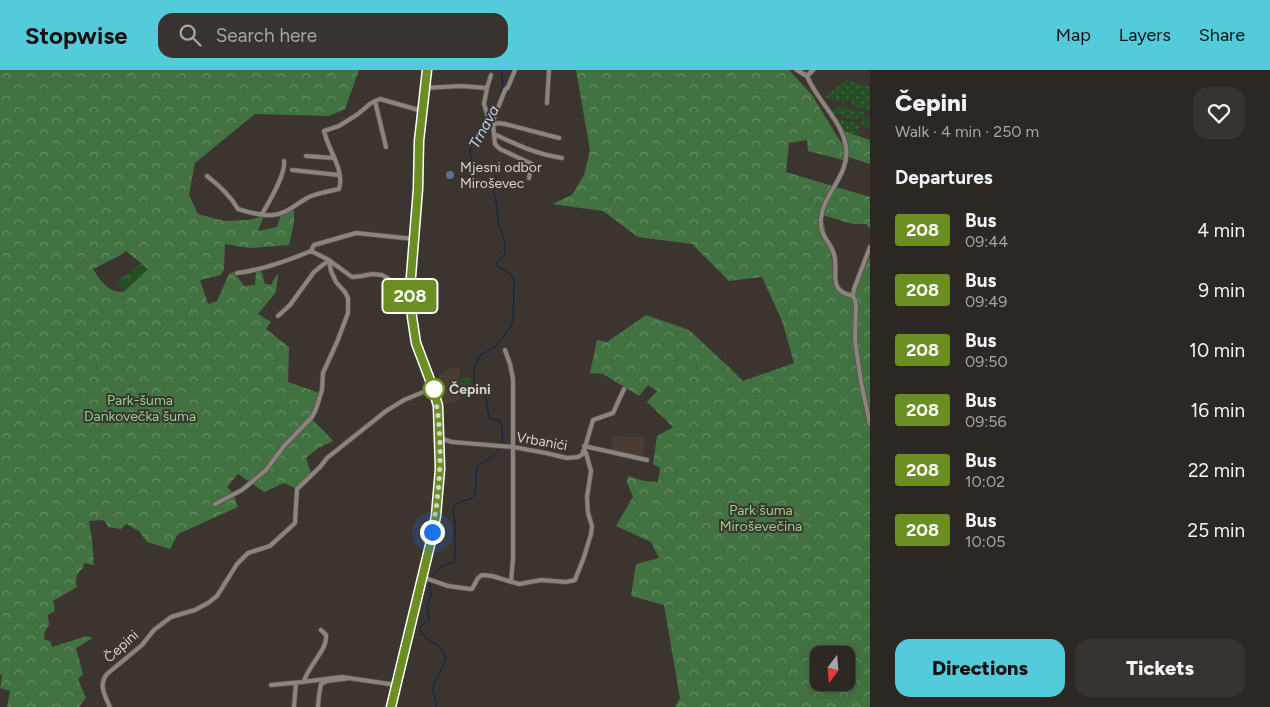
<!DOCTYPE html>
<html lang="en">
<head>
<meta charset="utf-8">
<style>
	body { margin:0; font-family:Figtree,sans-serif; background:#383330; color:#f1f3f6; height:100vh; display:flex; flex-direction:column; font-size:19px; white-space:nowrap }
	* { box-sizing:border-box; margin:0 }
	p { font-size:16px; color:#a6a5a6 }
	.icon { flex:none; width:28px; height:28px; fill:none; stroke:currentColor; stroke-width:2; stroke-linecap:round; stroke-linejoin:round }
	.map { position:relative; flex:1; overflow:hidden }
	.sheet { display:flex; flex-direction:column; background:#2c2723; width:400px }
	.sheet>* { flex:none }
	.badge { padding:0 10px; border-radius:4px; font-size:18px; line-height:32px }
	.needle { width:32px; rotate:196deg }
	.tools { position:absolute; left:810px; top:576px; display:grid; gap:10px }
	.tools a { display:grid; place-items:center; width:45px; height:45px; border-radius:10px; background:#2c2723; box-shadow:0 2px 12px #0003,0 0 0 1px #484441; font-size:25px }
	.you { position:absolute; width:25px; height:25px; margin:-12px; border:4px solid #fff; border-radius:50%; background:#1a73e8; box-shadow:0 0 0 8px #1a73e833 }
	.map>.badge { position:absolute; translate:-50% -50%; box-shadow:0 0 0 2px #fff }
	h2 { padding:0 25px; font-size:19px; line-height:45px }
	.round { display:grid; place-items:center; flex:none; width:52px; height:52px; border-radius:15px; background:#383330 }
	.headline { display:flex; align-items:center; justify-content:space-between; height:85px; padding:0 25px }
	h1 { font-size:24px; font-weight:800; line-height:38px }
	.button { display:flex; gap:10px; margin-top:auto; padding:10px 25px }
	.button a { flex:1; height:58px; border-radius:15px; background:#53cbdb; color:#111; font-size:20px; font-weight:800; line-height:58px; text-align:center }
	.button a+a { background:#383330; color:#f1f3f6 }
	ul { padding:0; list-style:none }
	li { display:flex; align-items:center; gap:15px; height:60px; padding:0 25px }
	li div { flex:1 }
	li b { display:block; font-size:19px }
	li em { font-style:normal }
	li .badge { min-width:55px; font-weight:700; text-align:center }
	header { display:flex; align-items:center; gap:30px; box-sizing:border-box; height:70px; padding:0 25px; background:#53cbdb; color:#111 }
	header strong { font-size:24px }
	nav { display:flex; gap:28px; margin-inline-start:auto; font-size:18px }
	.search { width:350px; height:45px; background:#383330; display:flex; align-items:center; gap:12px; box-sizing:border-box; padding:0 18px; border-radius:15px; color:#a6a5a6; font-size:19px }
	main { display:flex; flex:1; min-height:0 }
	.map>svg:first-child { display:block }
</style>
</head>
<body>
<header>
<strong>Stopwise</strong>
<div class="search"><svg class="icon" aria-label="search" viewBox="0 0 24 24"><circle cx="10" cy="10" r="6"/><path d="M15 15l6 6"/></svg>Search here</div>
<nav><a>Map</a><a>Layers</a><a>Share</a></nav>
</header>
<main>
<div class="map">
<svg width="870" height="637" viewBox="0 0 870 637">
	<defs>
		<pattern id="grass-tufts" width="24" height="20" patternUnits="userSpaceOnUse" patternTransform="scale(1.25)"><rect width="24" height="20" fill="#254e24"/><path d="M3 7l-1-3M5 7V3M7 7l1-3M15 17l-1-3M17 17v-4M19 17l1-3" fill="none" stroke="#446743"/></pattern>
		<pattern id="forest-crowns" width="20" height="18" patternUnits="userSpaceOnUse" patternTransform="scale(1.25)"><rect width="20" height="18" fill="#437242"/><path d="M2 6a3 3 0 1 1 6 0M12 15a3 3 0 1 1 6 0" fill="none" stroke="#668c65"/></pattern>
		<pattern id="garden-dots" width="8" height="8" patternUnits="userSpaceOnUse" patternTransform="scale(1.25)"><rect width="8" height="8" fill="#254e24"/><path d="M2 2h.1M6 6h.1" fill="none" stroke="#446743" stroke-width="1.8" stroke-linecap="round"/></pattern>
	</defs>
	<rect width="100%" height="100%" fill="#3b342f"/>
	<!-- built -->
	<path fill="#493d33" d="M 454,297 L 459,297 L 460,329 L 457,330 L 457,333 L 441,333 L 437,309 L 439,305 Z
		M 614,366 L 646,367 L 642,387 L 611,381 Z"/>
	<!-- grass -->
	<path fill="url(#grass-tufts)" d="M 141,194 L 148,199 L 125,221 L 116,212 Z"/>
	<!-- forest -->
	<path fill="url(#forest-crowns)" fill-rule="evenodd" d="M 0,0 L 359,0 L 345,39 L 329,46 L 255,44 L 195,93 L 189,125 L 198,144 L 224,151 L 247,150 L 264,146 L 258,161 L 277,157 L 281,144 L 294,138 L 294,153 L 289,175 L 249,178 L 225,174 L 224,200 L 221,205 L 200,210 L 208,234 L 217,231 L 229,204 L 234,202 L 244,216 L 255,215 L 256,202 L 261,200 L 265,214 L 271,215 L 277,204 L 278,205 L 276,222 L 258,244 L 271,252 L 266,259 L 289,277 L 288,312 L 319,323 L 310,348 L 323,360 L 333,371 L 318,378 L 306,388 L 311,403 L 295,418 L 284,413 L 264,422 L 238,404 L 227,417 L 233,423 L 238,437 L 178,464 L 170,479 L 147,472 L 139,461 L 126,454 L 121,459 L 108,457 L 104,450 L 89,451 L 92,470 L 94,495 L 84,493 L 83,498 C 76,505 75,507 77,517 L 53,531 L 55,541 L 48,545 L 49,555 L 45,561 L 44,569 L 51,572 L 52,577 L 87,566 L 93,568 L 76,578 L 83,604 L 78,609 L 86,628 L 79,637 L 7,637 L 10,621 L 0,618 L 2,605 L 0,605 ZM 126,181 L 148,199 L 125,221 C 110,225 100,210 93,199 L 121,185 Z
		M 576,0 L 789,0 L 812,25 L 840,71 L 846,76 L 841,60 L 870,70 L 870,94 L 845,86 L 843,90 L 808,81 L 807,70 L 789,73 L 786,102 L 870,127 L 870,159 L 866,154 L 853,154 L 822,145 L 839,221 L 855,222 L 870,186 L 870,637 L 675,637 L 680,628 L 664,535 L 631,526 L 636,494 L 659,488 L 651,472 L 616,456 L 633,427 L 627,412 L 628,406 L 644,411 L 658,412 L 660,398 L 653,394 L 657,366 L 673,357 L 647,332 L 657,321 L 648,315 L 639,326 L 603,304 L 590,303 L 597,270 L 607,272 L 646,245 L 689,260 L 730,298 L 743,311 L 794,293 L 782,251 L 762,207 L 729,211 L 692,174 L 638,167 L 603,141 L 552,134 L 572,125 L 584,105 L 590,80 ZM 819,585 L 846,585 L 846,612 L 819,612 Z"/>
	<!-- garden -->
	<path fill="url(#garden-dots)" d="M 847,10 L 870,17 L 870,42 L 867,40 L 851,36 L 852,31 L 848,30 L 847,33 L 824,27 Z
		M 840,36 L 865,43 L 864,47 L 870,49 L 870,58 L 861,54 L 857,65 L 841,60 L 834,47 L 861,54 L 863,49 L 858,48 L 856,51 L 831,42 Z"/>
	<!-- pitch -->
	<path fill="#254e24" d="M 470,307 L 474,326 L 463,328 L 459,309 Z"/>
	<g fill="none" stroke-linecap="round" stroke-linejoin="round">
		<!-- stream -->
		<path stroke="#052451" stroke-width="1" d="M 436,637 C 438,628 430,624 434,614 C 437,605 450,591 443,581 C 436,571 424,572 420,559 L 421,556 L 429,549 L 427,539 L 431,526 L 430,512 L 431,508 L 440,497 L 453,492 L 455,489 L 455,450 L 453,441 L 455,434 L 472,428 L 475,424 L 477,397 C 481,393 486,391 490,388 C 503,379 505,365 500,351 L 491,349 L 489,348 L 486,329 L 477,320 L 475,315 L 474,308 L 474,298 L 480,285 L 492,279 L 496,276 L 510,258 L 513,250 L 514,212 C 511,199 504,202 496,195 C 498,189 505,187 505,180 C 506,170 500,160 498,150 C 497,147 498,143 497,139 C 497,134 495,129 494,124 C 493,118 498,111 495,105 C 489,90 471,104 470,82 C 469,75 477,72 480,67 C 482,63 482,59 484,56 C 486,53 489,50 491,47 C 499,35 506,13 501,0"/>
		<!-- minor casing -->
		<g stroke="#58534e" stroke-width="5.5">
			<path id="minor" d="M 491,5 L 487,18 L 484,34 L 488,47 L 493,55 L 495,74 L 500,79 L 532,94 L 529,108
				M 807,6 C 817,31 842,50 846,77 C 850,105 824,122 821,148 C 819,170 834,172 835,190 C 837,207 829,221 853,226 L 855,230 L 856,236 L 855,270 L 861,312 L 870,354
				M 425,18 L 461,16 L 487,18
				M 375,31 L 386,77
				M 547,33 L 549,0
				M 492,53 L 505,20 L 508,17 L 515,0
				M 493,55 L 498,53 L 505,54 L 559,68
				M 494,64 C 517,75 536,84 562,88
				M 306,86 L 334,88
				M 292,100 L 339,105
				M 207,106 C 220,116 230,125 238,139 C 250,143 261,146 273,145 C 287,144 297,133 309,127 C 318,123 329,121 339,119 C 345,100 328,80 324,61 L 339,56 L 358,44 L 371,33 L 380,29 L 422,41
				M 262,144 C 269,132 286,104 284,91
				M 311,181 L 329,190 L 352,207 L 362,206 L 372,204 L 382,205 L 402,217 L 410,219
				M 311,181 L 314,175 L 356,163 L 414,169
				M 237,203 C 263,200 287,191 311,181
				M 853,226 L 854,219 L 870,177
				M 278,246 L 290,235 L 314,202 L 329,190
				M 505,280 L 510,294 L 513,309 L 513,489 L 511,512
				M 439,368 L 452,372 L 513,377 L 546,383 L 567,388 L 578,387 L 583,384 L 593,350 L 613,343 L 624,319
				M 584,376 L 647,390
				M 215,434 L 242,420 L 266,400 L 284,376 L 312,347 L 316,339 L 322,320 L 323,303 L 337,272 L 348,243 L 348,228 L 345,222 L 336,212 L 331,201 L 329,190
				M 422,507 L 448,516 L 470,519 L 472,519 L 478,508 L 482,505 L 492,506 L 519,514 L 541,510 L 566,512 L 575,510 L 584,487 L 591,464 L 592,456 L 588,443 L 587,427 L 591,401 L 586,383 L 583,381
				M 304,612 C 306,598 328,580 326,565 L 321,560
				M 271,615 L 302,612 L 342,607 L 396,615
				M 110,637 C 105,626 98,615 107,604 L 142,575 L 154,560 L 171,547 L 195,540 L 208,533 L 217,526 L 237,494 L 248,483 L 270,476 L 295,453 L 297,419 L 320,397 L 327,388 L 386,341 L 404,330 L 433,318
				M 294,637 L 296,613
				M 318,637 L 319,625 L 321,614 L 327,611 L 350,608"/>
		</g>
		<!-- tertiary casing -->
		<g stroke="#58534e" stroke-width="6">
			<path id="tertiary" d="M 797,0 L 807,6 L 813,0"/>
		</g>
		<!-- secondary casing -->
		<g stroke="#58534e" stroke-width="7">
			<path id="secondary" d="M 391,637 L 430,475 L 436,445 L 440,399 L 438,337 L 433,318 L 416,273 L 412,247 L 410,219 L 418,119 L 419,71 L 427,0"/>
		</g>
		<!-- minor -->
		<use href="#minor" stroke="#8c847d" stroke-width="4"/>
		<!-- tertiary -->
		<use href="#tertiary" stroke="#8c847d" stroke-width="4.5"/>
		<!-- secondary -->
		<use href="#secondary" stroke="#8c847d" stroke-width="5"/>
	</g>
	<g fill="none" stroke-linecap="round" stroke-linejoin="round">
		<!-- line casing -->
		<g stroke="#fff" stroke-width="11">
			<path id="line" d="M 391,637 L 430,475 L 436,446 L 440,399 L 438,336 L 433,318 L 416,273 L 412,247 L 410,219 L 418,119 L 419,71 L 427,0"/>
		</g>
		<!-- line -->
		<use href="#line" stroke="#6b8e23" stroke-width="8"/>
		<!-- walk -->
		<path stroke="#d6d2ce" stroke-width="5" stroke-dasharray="0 9" d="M 432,462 C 441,418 444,361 433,318 L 434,319"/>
	</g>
	<!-- markers -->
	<circle fill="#5c6f8a" stroke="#3b342f" stroke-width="2" cx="450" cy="105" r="5"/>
	<circle fill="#fff" stroke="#6b8e23" stroke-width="2.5" cx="434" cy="319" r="10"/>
	<g text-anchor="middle" stroke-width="4" stroke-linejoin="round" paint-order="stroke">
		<!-- poi labels -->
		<g font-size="14" fill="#d6d2ce" stroke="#3b342f" text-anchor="start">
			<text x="460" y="102">Mjesni odbor<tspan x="460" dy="16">Miroševec</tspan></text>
		</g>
		<!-- stop labels -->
		<g font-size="14" font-weight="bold" fill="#d6d2ce" stroke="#3b342f" text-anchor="start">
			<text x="449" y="324">Čepini</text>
		</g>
		<!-- park labels -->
		<g font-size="14" fill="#8ed28b" stroke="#3b342f">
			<text x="140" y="335">Park-šuma<tspan x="140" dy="16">Dankovečka šuma</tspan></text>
			<text x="761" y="445">Park šuma<tspan x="761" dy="16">Miroševečina</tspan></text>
		</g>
		<!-- street labels -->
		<g font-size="14" fill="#d6d2ce" stroke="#3b342f">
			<text transform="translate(542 371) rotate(10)" y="5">Vrbanići</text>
			<text transform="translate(121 576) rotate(-42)" y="5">Čepini</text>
		</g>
		<!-- water labels -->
		<g font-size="15" font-style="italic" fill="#bdd1f0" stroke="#3b342f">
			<text transform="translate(484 57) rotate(-62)" y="5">Trnava</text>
		</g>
	</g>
</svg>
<div class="tools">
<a><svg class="needle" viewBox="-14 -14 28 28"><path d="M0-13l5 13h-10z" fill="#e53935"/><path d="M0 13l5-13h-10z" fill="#a6a5a6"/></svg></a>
</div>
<div class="you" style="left:432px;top:462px"></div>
<b class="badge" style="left:410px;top:226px;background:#6b8e23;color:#fff">208</b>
</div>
<section class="sheet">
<div class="headline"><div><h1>Čepini</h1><p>Walk · 4 min · 250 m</p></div><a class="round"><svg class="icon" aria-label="heart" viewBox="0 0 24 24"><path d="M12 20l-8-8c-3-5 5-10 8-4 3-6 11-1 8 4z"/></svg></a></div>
<h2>Departures</h2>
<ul>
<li><span class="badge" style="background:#6b8e23;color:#fff">208</span><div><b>Bus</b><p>09:44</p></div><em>4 min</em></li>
<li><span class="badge" style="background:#6b8e23;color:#fff">208</span><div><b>Bus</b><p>09:49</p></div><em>9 min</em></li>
<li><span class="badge" style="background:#6b8e23;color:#fff">208</span><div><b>Bus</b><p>09:50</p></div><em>10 min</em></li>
<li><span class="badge" style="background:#6b8e23;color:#fff">208</span><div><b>Bus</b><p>09:56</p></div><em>16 min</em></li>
<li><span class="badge" style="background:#6b8e23;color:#fff">208</span><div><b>Bus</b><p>10:02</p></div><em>22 min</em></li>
<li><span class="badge" style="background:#6b8e23;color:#fff">208</span><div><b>Bus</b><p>10:05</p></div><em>25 min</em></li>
</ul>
<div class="button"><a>Directions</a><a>Tickets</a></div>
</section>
</main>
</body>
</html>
